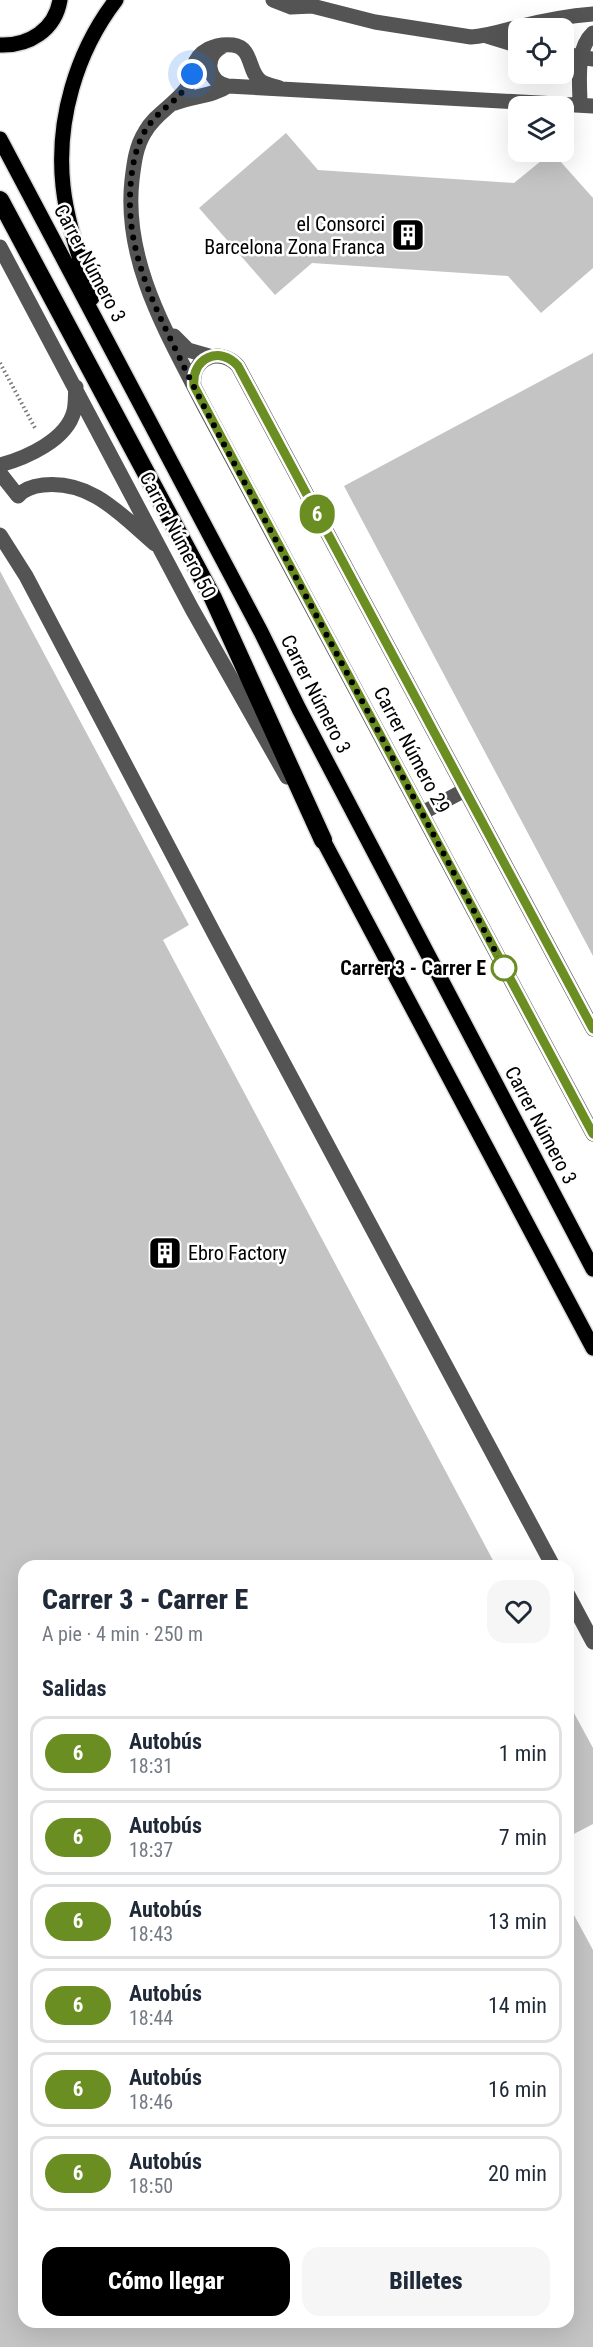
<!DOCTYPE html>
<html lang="es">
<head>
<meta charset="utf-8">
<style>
	body { margin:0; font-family:"Roboto Condensed",sans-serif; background:#f6f6f7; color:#1f2937; height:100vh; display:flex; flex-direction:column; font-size:22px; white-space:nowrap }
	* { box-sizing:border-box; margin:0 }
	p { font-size:20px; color:#747a83 }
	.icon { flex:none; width:33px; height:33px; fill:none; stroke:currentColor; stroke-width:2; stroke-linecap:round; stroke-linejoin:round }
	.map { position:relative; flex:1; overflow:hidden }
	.drawer { position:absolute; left:18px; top:1560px; width:556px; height:768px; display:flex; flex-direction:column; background:#fff; border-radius:18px; box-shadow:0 6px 24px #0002 }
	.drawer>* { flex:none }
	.badge { padding:0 12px; border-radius:20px; font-size:21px; line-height:39px }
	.fabs { position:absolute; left:508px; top:18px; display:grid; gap:12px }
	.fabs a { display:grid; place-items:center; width:66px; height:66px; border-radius:12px; background:#fff; box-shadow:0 6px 24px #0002; font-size:30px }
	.you { position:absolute; width:30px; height:30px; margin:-15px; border:4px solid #fff; border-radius:50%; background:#1a73e8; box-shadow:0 0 0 9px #1a73e833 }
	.map>.badge { position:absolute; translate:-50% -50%; box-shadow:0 0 0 3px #fff }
	h2 { padding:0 24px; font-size:22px; line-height:54px }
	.round { display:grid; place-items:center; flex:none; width:63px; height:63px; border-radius:18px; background:#f6f6f7 }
	.head { display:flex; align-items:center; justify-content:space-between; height:102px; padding:0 24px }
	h1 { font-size:28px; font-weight:800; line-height:45px }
	.button { display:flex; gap:12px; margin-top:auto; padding:12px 24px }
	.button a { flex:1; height:69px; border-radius:18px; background:#000; color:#fff; font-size:24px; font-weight:800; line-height:69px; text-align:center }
	.button a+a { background:#f6f6f7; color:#1f2937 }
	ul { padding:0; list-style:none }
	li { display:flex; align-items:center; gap:18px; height:75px; margin:0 12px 9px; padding:0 12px; border:3px solid #e0e1e3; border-radius:18px }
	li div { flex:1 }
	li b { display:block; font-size:22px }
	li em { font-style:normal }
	li .badge { min-width:66px; font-weight:700; text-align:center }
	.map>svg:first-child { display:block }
</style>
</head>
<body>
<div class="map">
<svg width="593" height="2347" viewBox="0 0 593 2347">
	<rect width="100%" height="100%" fill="#fff"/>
	<!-- building -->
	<path fill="#c4c4c4" d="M 286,133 L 318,170 L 514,183 L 552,152 L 593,198 L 593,268 L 541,313 L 508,276 L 312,263 L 275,295 L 199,208 Z
		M 593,353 L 593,956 L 344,486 Z
		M 0,571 L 189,925 L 163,940 L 496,1566 L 24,1566 L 24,2322 L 568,2322 L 568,1904 L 593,1950 L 593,2347 L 0,2347 Z
		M 568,1702 L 593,1748 L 593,1824 L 568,1837 Z"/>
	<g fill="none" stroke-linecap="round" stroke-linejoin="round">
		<!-- major casing -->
		<g stroke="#dbdbdb" stroke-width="18">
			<path id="major" d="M 0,45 C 29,46 55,30 60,0
				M 0,139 L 261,632 L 299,709 L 593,1269
				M 92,298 C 81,261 67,224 63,186 C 56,121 76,52 116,0
				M 323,840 L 593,1348"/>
		</g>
		<!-- highway casing -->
		<g stroke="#dbdbdb" stroke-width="21">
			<path id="highway" d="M 0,200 L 213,598 L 323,840"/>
		</g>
		<!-- path -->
		<path stroke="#767676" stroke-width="4" stroke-dasharray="1.5 3" stroke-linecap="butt" d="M 0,363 L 35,428"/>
		<!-- minor -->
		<path stroke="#545454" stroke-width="15" d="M 273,0 L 291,7 L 312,6 L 375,22 L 471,37 C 488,36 502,31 518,27 C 542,21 568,16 593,14
			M 487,36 L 519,46
			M 223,46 C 203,56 207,82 228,86 L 593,106
			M 564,54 L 593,59
			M 280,88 C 274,86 267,85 262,82 C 247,73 254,48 233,45 C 216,43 198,50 193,68 C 191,75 190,83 186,89 C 174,105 155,114 145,132 C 136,146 134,163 132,180 C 123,261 167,333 202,402 L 593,1134
			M 175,103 C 193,96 213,96 228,86
			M 580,105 C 580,83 575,50 593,33
			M 0,247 L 192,609 L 287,777
			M 174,336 L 188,350 L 209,356
			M 194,386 C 190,358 220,346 238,366 L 593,1029
			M 0,465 C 26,458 67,440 74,411 C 76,403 75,394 76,387
			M 0,473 L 18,496 C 24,489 34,486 43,485 C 92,480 121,515 155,544
			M 0,535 L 26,576 L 216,937 L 553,1566
			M 422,813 L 465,790
			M 568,1595 L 593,1642"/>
		<!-- major -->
		<use href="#major" stroke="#000" stroke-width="15"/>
		<!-- highway -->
		<use href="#highway" stroke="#000" stroke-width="18"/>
	</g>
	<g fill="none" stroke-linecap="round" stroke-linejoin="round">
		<!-- line casing -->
		<g stroke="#fff" stroke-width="14">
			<path id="line" d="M 593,1029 L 238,366 C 220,345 191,358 194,386 L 593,1134"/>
		</g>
		<!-- line -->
		<use href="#line" stroke="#6b8e23" stroke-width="9"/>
		<!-- walk -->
		<path stroke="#000" stroke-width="6" stroke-dasharray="0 10.8" d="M 192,74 C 185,96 167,104 153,120 C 135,140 131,170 130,196 C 128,260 160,317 187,373 C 218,435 252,496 285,557 C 359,696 434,834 507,974 L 504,968"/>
	</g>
	<!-- icons -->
	<defs>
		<g id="building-square" transform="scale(1.725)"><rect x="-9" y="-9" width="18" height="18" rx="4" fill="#000" stroke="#fff"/><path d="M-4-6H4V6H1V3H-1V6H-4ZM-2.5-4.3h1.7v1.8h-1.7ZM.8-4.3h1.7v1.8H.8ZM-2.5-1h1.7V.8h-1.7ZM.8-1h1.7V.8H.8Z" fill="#fff"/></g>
	</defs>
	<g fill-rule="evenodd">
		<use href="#building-square" x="408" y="235"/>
		<use href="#building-square" x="165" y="1253"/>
	</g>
	<!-- markers -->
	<circle fill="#fff" stroke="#6b8e23" stroke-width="3" cx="504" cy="968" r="12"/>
	<g text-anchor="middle" stroke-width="5" stroke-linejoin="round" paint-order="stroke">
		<!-- poi labels -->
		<g font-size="20" fill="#000" stroke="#fff" text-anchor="end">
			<text x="385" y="231">el Consorci<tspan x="385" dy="23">Barcelona Zona Franca</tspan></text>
			<text x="188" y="1260" text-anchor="start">Ebro Factory</text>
		</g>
		<!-- street labels -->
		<g font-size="20" fill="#000" stroke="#fff">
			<text transform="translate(90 263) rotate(62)" y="7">Carrer Número 3</text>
			<text transform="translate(178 535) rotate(62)" y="7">Carrer Número 50</text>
			<text transform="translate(316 694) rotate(63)" y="7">Carrer Número 3</text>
			<text transform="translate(412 750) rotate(62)" y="7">Carrer Número 29</text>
			<text transform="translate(541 1125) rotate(62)" y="7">Carrer Número 3</text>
		</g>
		<!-- stop labels -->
		<g font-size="20" font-weight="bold" fill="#000" stroke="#fff" text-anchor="end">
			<text x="486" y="975">Carrer 3 - Carrer E</text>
		</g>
	</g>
</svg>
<div class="fabs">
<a><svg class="icon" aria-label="locate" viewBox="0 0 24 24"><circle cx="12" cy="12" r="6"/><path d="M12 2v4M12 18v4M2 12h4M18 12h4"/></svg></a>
<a><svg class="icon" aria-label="layers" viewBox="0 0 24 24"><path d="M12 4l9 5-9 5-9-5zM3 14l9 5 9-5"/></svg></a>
</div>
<div class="you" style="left:192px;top:74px"></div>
<b class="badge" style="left:317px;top:514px;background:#6b8e23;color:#fff">6</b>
<section class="drawer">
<div class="head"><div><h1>Carrer 3 - Carrer E</h1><p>A pie · 4 min · 250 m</p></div><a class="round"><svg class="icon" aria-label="heart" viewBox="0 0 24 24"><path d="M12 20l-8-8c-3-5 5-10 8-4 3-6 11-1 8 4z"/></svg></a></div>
<h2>Salidas</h2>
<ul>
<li><span class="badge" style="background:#6b8e23;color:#fff">6</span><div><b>Autobús</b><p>18:31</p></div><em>1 min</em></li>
<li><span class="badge" style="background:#6b8e23;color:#fff">6</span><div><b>Autobús</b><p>18:37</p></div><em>7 min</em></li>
<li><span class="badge" style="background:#6b8e23;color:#fff">6</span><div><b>Autobús</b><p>18:43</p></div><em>13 min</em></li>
<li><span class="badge" style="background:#6b8e23;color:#fff">6</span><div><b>Autobús</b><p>18:44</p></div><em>14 min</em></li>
<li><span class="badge" style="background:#6b8e23;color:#fff">6</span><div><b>Autobús</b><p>18:46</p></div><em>16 min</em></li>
<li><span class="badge" style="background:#6b8e23;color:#fff">6</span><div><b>Autobús</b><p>18:50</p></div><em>20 min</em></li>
</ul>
<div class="button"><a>Cómo llegar</a><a>Billetes</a></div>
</section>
</div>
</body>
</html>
